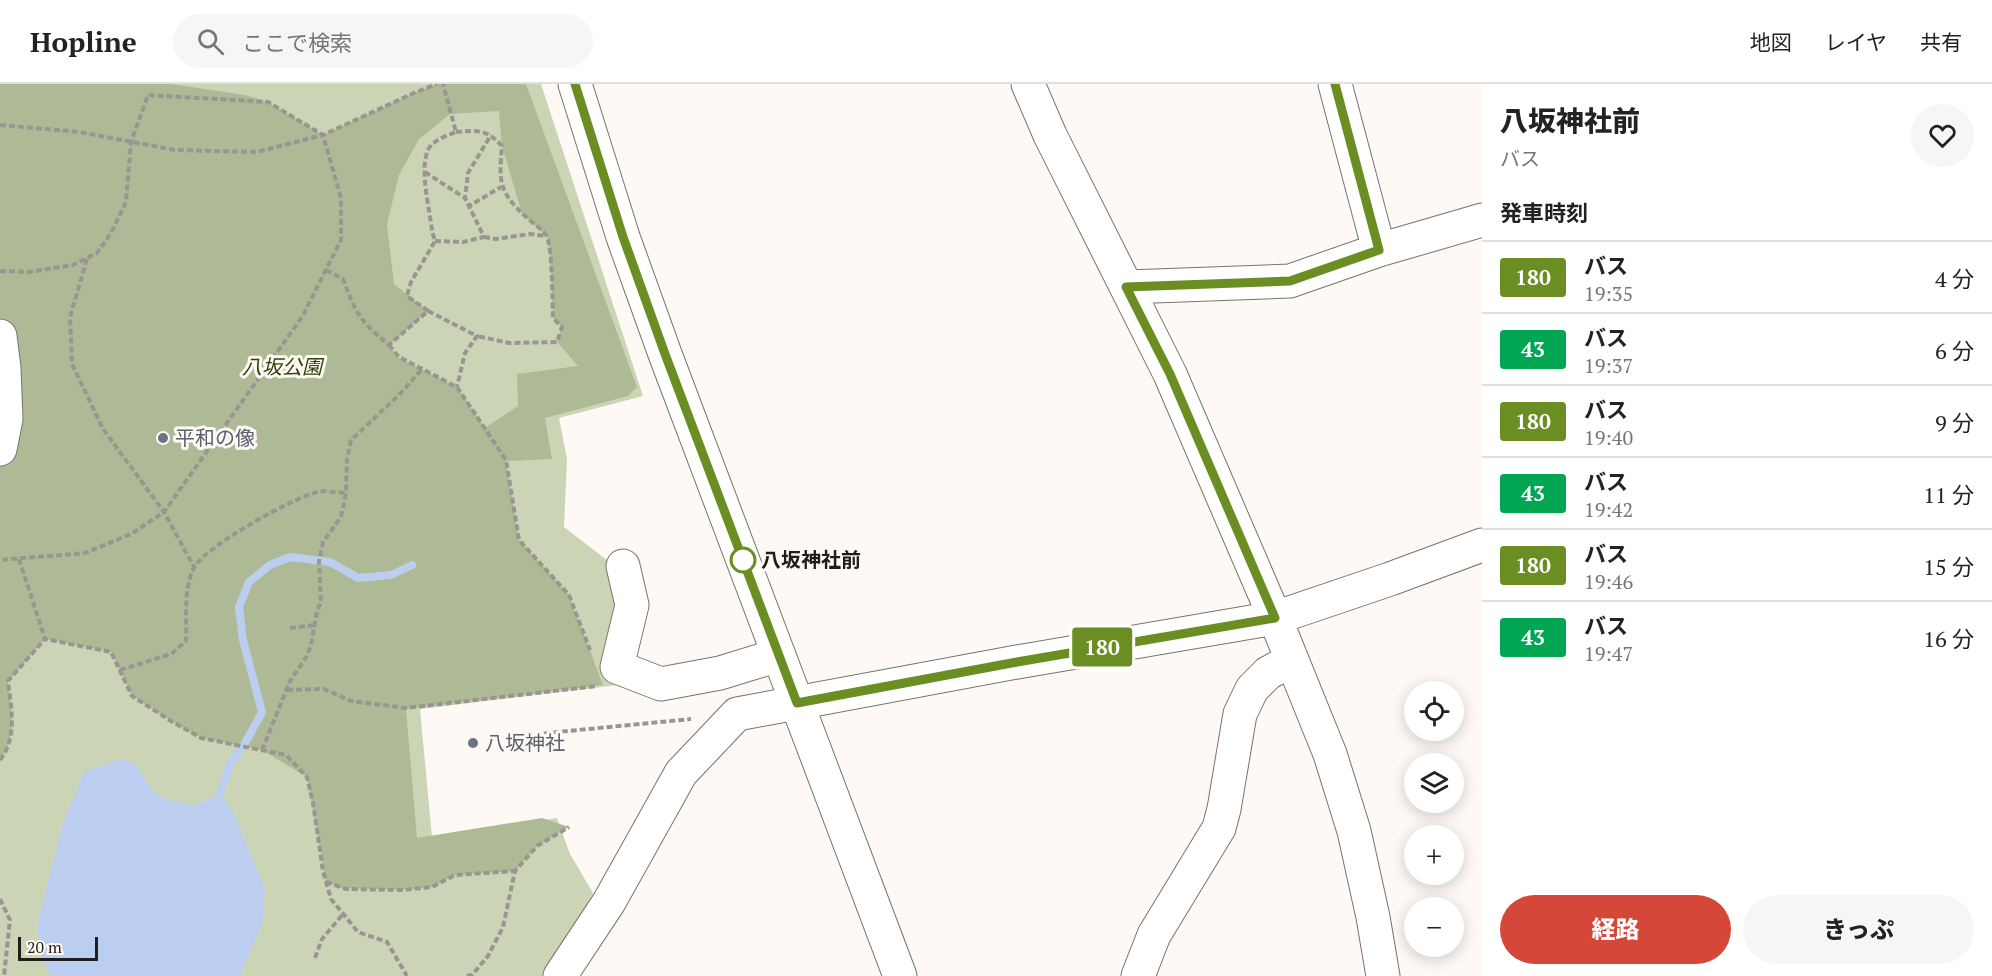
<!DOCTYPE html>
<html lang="ja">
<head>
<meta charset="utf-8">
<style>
	body { margin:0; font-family:"PT Serif","Noto Sans JP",serif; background:#f6f6f6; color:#222; height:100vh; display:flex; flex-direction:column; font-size:22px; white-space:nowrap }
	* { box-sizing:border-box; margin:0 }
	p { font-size:20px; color:#767676 }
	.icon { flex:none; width:33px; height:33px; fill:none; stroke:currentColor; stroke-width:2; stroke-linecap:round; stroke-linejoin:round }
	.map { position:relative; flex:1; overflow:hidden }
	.details { display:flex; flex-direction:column; background:#fff; width:510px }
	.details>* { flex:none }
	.badge { padding:0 12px; border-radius:4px; font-size:21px; line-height:39px }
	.fabs { position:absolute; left:1404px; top:597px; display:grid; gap:12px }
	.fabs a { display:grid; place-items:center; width:60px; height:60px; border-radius:50%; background:#fff; box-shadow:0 3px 15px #0003; font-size:30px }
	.scale { position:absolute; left:18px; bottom:15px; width:80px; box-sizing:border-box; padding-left:6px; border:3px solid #201d1a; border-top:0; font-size:16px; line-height:21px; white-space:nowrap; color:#201d1a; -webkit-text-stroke:4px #fef9f4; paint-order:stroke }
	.map>.badge { position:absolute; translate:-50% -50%; box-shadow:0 0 0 3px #fff }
	h2 { padding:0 18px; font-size:22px; line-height:54px }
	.round { display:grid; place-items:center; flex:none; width:63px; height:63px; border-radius:32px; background:#f6f6f6 }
	.headline { display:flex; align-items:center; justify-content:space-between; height:102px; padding:0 18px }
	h1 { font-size:28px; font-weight:800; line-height:45px }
	.action { display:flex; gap:12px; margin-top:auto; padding:12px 18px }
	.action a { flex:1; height:69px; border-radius:36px; background:#d54839; color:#fff; font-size:24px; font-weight:800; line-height:69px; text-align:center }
	.action a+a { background:#f6f6f6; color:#222 }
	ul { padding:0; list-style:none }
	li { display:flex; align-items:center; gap:18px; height:72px; padding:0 18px; border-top:2px solid #e0e0e0 }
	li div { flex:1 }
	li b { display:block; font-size:22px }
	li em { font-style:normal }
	li .badge { min-width:66px; font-weight:700; text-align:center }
	header { display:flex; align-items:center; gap:36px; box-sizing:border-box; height:84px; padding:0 30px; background:#fff; border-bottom:2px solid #e0e0e0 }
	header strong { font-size:28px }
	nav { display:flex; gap:33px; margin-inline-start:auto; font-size:21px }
	.search { width:420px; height:54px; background:#f6f6f6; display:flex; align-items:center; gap:15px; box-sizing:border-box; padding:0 21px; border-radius:33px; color:#767676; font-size:22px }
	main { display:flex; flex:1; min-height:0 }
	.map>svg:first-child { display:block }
</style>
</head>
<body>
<header>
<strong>Hopline</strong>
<div class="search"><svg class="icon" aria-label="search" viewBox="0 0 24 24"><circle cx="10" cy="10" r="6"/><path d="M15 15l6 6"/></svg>ここで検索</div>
<nav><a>地図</a><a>レイヤ</a><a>共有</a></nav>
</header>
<main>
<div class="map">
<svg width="1482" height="892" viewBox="0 0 1482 892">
	<rect width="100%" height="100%" fill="#fef9f4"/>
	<!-- green -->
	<path fill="#cbd5b6" d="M 0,0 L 541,0 L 643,312 L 559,334 L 567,375 L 564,443 L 612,480 L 625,516 L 618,601 L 420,625 L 432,753 L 557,734 L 570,770 L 593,809 L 547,892 L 0,892 Z"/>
	<!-- forest -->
	<path fill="#aeba95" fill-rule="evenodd" d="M 0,0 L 171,0 L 245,11 L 268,18 L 323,51 L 416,8 L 437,0 L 526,0 L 637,303 L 628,312 L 545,334 L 552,375 L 506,377 L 519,456 L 569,511 L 603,601 L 406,625 L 417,754 L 542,734 L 569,743 L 537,762 L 515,787 L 455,791 L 432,803 L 403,806 L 341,804 L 326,798 L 307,693 L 262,666 L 201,654 L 171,637 L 132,612 L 111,568 L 45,555 L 8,597 C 11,624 18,653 0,676 ZM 499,27 L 502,62 L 522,130 L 547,152 L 550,172 L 553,234 L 562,243 L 557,258 L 578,282 L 517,290 L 518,322 L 485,344 L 457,303 L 399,274 L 389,261 L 428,227 L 394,200 L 387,140 L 399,91 L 419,55 L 450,30 Z"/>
	<!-- water -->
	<path fill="#bccef0" d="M 121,675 L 135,680 L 154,708 L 164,714 L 194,722 L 213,713 L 225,716 L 233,728 L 265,805 L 263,837 L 240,892 L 51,892 L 44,878 L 37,857 L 39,833 L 63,740 L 84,688 Z"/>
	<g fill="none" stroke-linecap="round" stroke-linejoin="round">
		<!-- stream -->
		<path stroke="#bccef0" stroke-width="8" d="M 218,715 L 231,678 L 243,663 L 262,628 L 243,556 L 239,523 L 249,498 L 270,481 L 290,473 L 330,478 L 358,494 L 391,491 L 412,481"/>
		<!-- minor casing -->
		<g stroke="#7a736b" stroke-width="35">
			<path id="minor" d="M 575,0 L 623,153 L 665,270 L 900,892
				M 1028,0 L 1050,51 L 1170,290 L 1275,534 L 1330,670 L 1354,747 L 1373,833 L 1383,892
				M 1335,0 L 1379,166
				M 1127,203 L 1290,197 L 1379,166 L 1482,136
				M 0,252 L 4,284 L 6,335 L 0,365
				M 623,482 L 632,521 L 617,583 L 661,600 L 720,589 L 779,571
				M 560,892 L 609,818 L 681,689 L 737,630 L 1017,578 L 1275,534 L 1390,495 L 1482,461
				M 1138,892 L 1154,851 L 1219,744 L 1224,725 L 1240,630 L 1252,605 L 1268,589 L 1292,576"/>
		</g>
		<!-- path -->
		<path stroke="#9a9591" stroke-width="4" stroke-dasharray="6 3" stroke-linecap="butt" d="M 0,41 L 79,48 L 175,66 L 257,68 L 323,51 L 416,8 L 437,0
			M 456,48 C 478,46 486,45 502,62 C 499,96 498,107 525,132 C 531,138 541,144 546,151 C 553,162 552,218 553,234 L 562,243 L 557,258 L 509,259 L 477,252
			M 425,88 L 465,114 L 469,122 L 501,103
			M 484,153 L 496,155 L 530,150 L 545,152
			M 435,157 L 463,158 L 484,153 L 465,114 L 468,89 L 491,51
			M 87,175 L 70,233 L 72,280 L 103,345 L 164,428 L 194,483
			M 326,186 L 343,195 C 356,230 360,237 389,261 L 428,227 L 407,212 L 411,198 L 435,157 L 432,147 C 430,126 419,86 428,66 C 433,56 446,52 456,48 L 443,0
			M 0,187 L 29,188 L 73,181 L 97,169 L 111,149 L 126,118 L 131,58 L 148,11 L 268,18 L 323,51 L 341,114 L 341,156 L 302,233 L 164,428 L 131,450 L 85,469 L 0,476
			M 428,227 L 477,252 L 465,269 L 457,303
			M 389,261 L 399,273 L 457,303 L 506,376 L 519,456 L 569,511 L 590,566
			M 19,475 L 45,555 L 111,568 L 132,612 L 171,637 L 201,654 L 286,671 L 307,693 L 313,719 L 323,787 L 331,815 L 358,848 L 387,858 L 407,892
			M 290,544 L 315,541
			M 120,586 L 171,570 L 186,557 C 187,533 183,506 194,484 C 204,463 294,413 318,408 C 326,406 337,409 346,409
			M 287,606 L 324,605 L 351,617 L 406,624 L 597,602
			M 517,652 L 691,635
			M 262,666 L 290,597 L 307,572 L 311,561 L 317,527 L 321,518 L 319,477 L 323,458 L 341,433 L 346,409 L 347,375 L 351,356 L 399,311 L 422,285
			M 0,676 C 18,653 11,624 8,597 L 45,555
			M 326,798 L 346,805 L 403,806 L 432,803 L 455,791 L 515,787
			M 0,815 L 10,836 L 4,892
			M 315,874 L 322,855 L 343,830
			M 467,892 L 472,891 L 488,872 L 503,843 L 515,787 L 537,762 L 569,743"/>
		<!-- minor -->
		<use href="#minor" stroke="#fff" stroke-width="33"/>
	</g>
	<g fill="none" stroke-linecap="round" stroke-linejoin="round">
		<!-- line casing -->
		<g stroke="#fff" stroke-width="14">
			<path id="line" d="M 575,0 L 623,153 L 665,270 L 797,619 L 1017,578 L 1275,534 L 1170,290 L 1126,203 L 1290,197 L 1379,166 L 1335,0"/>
		</g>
		<!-- line -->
		<use href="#line" stroke="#6b8e23" stroke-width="9"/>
	</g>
	<!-- markers -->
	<g fill="#6b7280" stroke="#fef9f4" stroke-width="2">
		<circle cx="163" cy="354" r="6"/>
		<circle cx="473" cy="659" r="6"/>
	</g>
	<circle fill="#fff" stroke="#6b8e23" stroke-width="3" cx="743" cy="476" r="12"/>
	<g text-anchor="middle" stroke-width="6" stroke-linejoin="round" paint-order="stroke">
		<!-- park labels -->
		<g font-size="20" font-style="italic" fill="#334104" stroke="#fef9f4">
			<text x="282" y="290">八坂公園</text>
		</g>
		<!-- worship labels -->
		<g font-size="20" fill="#5b616d" stroke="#fef9f4" text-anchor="start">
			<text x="175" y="361">平和の像</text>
			<text x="485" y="666">八坂神社</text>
		</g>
		<!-- stop labels -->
		<g font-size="20" font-weight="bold" fill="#201d1a" stroke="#fef9f4" text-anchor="start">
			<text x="761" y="483">八坂神社前</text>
		</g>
	</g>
</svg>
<div class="fabs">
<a><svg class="icon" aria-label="locate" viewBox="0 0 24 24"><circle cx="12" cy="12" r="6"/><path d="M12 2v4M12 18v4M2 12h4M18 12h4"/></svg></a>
<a><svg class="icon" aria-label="layers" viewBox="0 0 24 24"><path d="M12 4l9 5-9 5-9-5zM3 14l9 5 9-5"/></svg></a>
<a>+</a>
<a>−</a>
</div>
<div class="scale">20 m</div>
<b class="badge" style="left:1102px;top:563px;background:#6b8e23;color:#fff">180</b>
</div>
<section class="details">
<div class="headline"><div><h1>八坂神社前</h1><p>バス</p></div><a class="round"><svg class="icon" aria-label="heart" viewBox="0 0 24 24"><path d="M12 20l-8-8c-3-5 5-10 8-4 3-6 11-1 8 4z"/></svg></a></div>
<h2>発車時刻</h2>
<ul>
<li><span class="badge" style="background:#6b8e23;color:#fff">180</span><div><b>バス</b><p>19:35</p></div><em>4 分</em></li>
<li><span class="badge" style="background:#00a651;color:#fff">43</span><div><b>バス</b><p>19:37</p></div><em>6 分</em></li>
<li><span class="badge" style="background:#6b8e23;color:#fff">180</span><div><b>バス</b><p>19:40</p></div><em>9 分</em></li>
<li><span class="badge" style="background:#00a651;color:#fff">43</span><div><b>バス</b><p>19:42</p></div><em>11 分</em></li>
<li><span class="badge" style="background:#6b8e23;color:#fff">180</span><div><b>バス</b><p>19:46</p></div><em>15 分</em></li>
<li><span class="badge" style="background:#00a651;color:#fff">43</span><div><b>バス</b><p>19:47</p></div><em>16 分</em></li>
</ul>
<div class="action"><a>経路</a><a>きっぷ</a></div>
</section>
</main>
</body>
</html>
